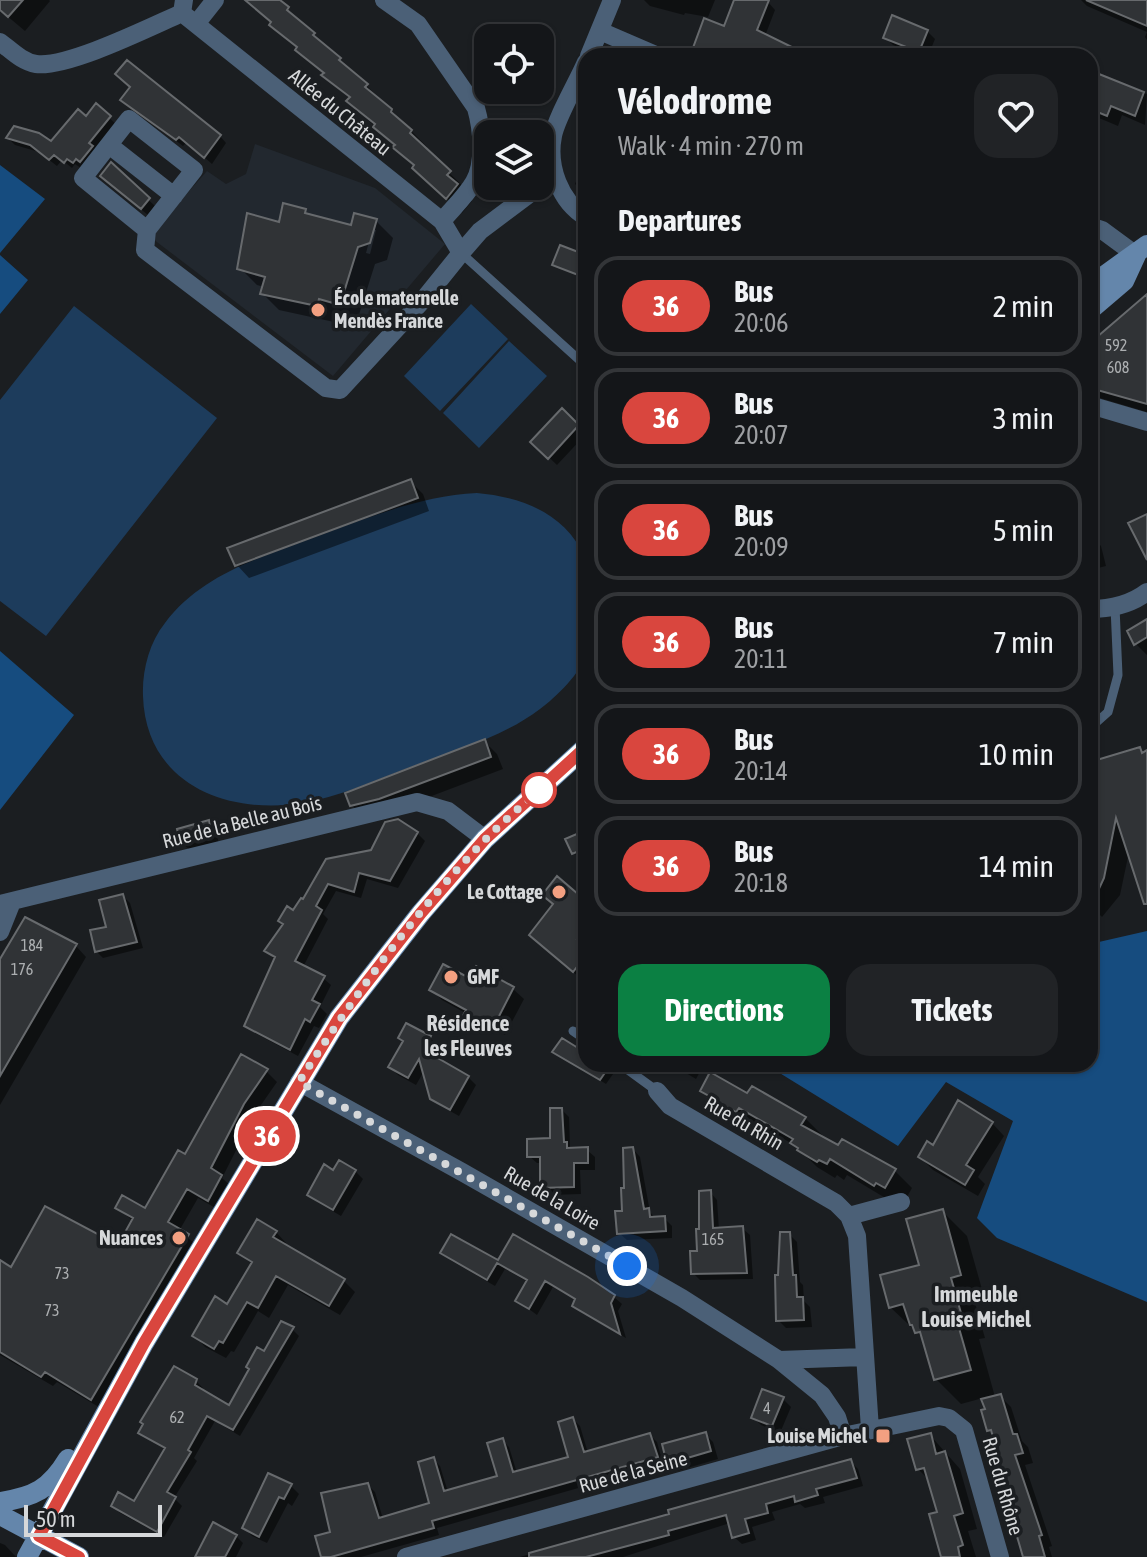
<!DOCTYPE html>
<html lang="en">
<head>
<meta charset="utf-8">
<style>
	body { margin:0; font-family:"Asap Condensed",sans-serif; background:#212326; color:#f1f3f6; height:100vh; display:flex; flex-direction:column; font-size:30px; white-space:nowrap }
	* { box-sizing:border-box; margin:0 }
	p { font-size:26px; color:#9d9fa2 }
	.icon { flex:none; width:44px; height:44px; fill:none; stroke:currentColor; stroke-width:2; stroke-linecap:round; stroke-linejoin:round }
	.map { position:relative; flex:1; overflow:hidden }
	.details { position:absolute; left:578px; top:48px; width:520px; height:1024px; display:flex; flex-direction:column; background:#141619; border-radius:24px; box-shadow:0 2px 6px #0004,0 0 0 2px #333538 }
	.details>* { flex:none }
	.badge { padding:0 16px; border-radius:26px; font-size:28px; line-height:52px }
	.tools { position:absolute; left:474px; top:24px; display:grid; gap:16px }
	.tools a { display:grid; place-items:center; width:80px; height:80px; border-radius:16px; background:#141619; box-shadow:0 2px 6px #0004,0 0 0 2px #333538; font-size:40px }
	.scale { position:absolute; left:24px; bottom:20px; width:138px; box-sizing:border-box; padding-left:8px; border:4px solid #d6d8da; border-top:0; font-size:22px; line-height:28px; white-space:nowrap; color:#d6d8da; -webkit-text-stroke:6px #1b1e21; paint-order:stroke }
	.you { position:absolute; width:40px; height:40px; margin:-20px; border:6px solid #fff; border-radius:50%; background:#1a73e8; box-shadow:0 0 0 12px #1a73e833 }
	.map>.badge { position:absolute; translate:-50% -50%; box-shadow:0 0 0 4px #fff }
	h2 { padding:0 40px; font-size:30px; line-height:72px }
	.round { display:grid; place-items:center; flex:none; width:84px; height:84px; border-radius:24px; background:#212326 }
	.headline { display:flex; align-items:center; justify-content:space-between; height:136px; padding:0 40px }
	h1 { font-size:38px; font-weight:700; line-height:60px }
	.cta { display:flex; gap:16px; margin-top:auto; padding:16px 40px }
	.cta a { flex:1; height:92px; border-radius:24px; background:#0b8043; color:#fff; font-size:32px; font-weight:700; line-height:92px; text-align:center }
	.cta a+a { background:#212326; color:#f1f3f6 }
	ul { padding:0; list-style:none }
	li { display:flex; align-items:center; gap:24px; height:100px; margin:0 16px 12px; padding:0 24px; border:4px solid #333538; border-radius:24px }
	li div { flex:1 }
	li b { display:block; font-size:30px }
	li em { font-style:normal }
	li .badge { min-width:88px; font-weight:700; text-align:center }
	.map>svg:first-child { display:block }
</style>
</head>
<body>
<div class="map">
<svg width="1147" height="1557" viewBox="0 0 1147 1557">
	<rect width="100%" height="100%" fill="#1b1e21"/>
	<!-- built -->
	<path fill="#22282f" d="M 255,144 L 375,188 L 445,244 L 333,376 L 149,236 L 207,171 L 226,184 L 246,174 Z"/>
	<!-- green -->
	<path fill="#1d3c5c" d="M 471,304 L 508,339 L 440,411 L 404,376 Z
		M 74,306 L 217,418 L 46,636 L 0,601 L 0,400 Z
		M 509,341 L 547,376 L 479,448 L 443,413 Z
		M 477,493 C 521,497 566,513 585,558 C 590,572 586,596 586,612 C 586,625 589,641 586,654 C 582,672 555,698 540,709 C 502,738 452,751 408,768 C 378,779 348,793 317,800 C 238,819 146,790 143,696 C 142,671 149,643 165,623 C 202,573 265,556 321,535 C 372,516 421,496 477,493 Z"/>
	<!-- forest -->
	<path fill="#164c7f" d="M 0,165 L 45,199 L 0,253 Z
		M 0,255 L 28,280 L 0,314 Z
		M 0,651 L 74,715 L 0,810 Z
		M 1147,931 L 1147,1302 L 997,1238 L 977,1218 L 1013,1121 L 946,1082 L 898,1146 L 778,1072 L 784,1064 L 1090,1064 L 1090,944 Z"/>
	<!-- shadow -->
	<path fill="#0007" fill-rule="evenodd" d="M 0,0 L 49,0 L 50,1 L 25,31 L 0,10 Z
		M 246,0 L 272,0 L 313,34 L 328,51 L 366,85 L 427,147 L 425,150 L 465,188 L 462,192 L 472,201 L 462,213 L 349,101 L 351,99 Z
		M 644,0 L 715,0 L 708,17 L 685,13 L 684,15 L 650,6 Z
		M 737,0 L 768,2 L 775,10 L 765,36 L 809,56 L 700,56 L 725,28 Z
		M 1081,0 L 1147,0 L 1147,40 L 1145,37 L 1147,32 L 1087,6 Z
		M 927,31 L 935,39 L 928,56 L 920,56 L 893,45 L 885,37 Z
		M 1101,77 L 1147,94 L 1145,125 L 1122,115 L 1118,126 L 1099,118 L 1090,109 Z
		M 96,106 L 117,125 L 81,168 L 75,164 L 72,168 L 62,160 L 57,166 L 39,152 L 15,145 L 8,138 L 51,144 L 86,119 Z
		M 130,106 L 220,136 L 226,143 L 212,164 L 187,142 L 183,146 Z
		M 586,157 L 586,193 L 575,184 Z
		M 111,165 L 155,206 L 148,215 L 109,183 Z
		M 305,211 L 310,216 L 353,228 L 376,221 L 393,238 L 387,260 L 375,264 L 357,321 L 335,315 L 334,322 L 279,310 L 262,293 L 264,287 L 257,285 L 240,268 L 280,224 ZM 372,230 L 376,230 L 370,254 L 366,253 Z
		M 1090,244 L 1099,254 L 1090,262 Z
		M 1147,300 L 1147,412 L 1090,395 L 1090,346 Z
		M 562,411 L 586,434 L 557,465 L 533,442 Z
		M 410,481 L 423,494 L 429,511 L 249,578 L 237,565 Z
		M 1095,540 L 1101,546 L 1106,566 L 1090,570 L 1090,543 Z
		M 1147,621 L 1147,655 L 1136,644 L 1130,632 Z
		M 484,741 L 497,754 L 503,769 L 392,811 L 364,818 L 352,805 Z
		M 1139,749 L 1144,754 L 1147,753 L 1147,906 L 1129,852 L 1120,895 L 1102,917 L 1100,915 L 1090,921 L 1090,764 Z
		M 208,823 L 216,831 L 219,844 L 191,851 L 182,843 Z
		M 586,832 L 586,859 L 582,861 L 574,853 Z
		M 417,833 L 425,841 L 398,888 L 367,879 L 361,898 L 336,891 L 323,914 L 328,919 L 303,967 L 323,978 L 331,985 L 320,1007 L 327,1014 L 319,1028 L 314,1026 L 298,1056 L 255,1033 L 247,1025 L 274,959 L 267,951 L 301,900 L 372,852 Z
		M 123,896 L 130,903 L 143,948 L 103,958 L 96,951 Z
		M 586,903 L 586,983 L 544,947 Z
		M 76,946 L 86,957 L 0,1105 L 0,963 Z
		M 477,968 L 513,989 L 524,999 L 505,1035 L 492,1028 L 489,1034 L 476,1027 L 465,1017 L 467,1014 L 442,1000 L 431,989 L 470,981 Z
		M 407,1026 L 430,1038 L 438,1046 L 432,1057 L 468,1077 L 476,1085 L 459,1116 L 441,1106 L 432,1098 L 424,1071 L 416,1085 L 398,1075 L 390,1067 L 404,1042 Z
		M 555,1052 L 586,1055 L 586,1064 L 620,1064 L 606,1084 Z
		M 671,1064 L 704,1064 L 696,1079 Z
		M 266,1071 L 277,1082 L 254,1115 L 222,1178 L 232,1187 L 219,1210 L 198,1198 L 179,1231 L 198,1246 L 102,1409 L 57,1382 L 53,1386 L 0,1355 L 0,1263 L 12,1270 L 119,1248 L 134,1222 L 118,1208 L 145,1211 L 186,1157 Z
		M 702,1090 L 748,1096 L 805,1118 L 822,1135 L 820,1138 L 895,1171 L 912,1188 L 903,1204 L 892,1202 L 847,1175 L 844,1180 L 837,1175 L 835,1178 L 817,1167 L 796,1146 L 756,1123 L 754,1127 L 745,1123 L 743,1125 L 726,1116 Z
		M 562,1110 L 569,1117 L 570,1147 L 573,1150 L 587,1150 L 595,1157 L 595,1170 L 580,1170 L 581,1194 L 550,1195 L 542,1187 L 542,1163 L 537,1163 L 529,1156 L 552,1140 Z
		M 992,1123 L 1004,1136 L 978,1177 L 985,1184 L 978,1196 L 933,1170 L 920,1157 L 934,1147 Z
		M 633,1149 L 640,1157 L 650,1212 L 656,1219 L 664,1218 L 672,1226 L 672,1238 L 627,1240 L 619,1233 Z
		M 355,1171 L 363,1179 L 341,1216 L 317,1202 L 309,1194 L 334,1172 Z
		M 710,1192 L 717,1200 L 719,1230 L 742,1228 L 750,1235 L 753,1279 L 700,1280 L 693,1273 Z
		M 942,1211 L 967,1236 L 985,1300 L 975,1303 L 985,1338 L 979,1339 L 995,1397 L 1000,1396 L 1011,1407 L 1022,1441 L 1028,1447 L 1033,1463 L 1025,1465 L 1052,1546 L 1049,1547 L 1052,1557 L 1022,1557 L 1024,1553 L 1007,1497 L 1002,1492 L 1002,1461 L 995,1436 L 989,1430 L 983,1398 L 961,1404 L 936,1379 L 924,1339 L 890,1307 L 921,1266 Z
		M 276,1232 L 286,1243 L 285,1246 L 344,1281 L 355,1292 L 340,1315 L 288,1285 L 269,1318 L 258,1311 L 234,1352 L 231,1351 L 226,1358 L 205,1347 L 195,1336 L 228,1306 L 253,1265 L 239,1253 Z
		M 789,1234 L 797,1242 L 800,1282 L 803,1285 L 804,1301 L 810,1307 L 812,1327 L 786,1328 L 778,1320 L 780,1277 Z
		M 514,1236 L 614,1297 L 622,1304 L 618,1311 L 626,1338 L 582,1313 L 574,1305 L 577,1301 L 553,1287 L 537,1315 L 518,1301 L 528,1282 L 505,1269 L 495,1286 L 450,1260 L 442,1252 L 499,1263 Z
		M 292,1329 L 299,1336 L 240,1436 L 215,1421 L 194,1458 L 197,1461 L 174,1498 L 182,1506 L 164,1537 L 120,1513 L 113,1506 L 135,1504 L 166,1450 L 140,1432 L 196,1381 L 203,1388 L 201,1391 L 230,1408 L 264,1354 Z
		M 783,1399 L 791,1407 L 780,1433 L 761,1425 L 753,1417 Z
		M 573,1419 L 580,1426 L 588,1453 L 650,1435 L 657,1442 L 663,1464 L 437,1528 L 439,1535 L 361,1557 L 323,1557 L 332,1533 L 368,1485 L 375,1492 L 383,1519 L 431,1505 L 433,1459 L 440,1466 L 448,1492 L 499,1478 L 502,1440 L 509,1447 L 517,1473 L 571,1458 Z
		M 705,1434 L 713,1442 L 718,1459 L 677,1471 L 669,1462 Z
		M 930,1435 L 960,1469 L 977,1529 L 968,1531 L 976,1557 L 943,1557 L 940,1513 L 930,1481 L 918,1469 Z
		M 850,1461 L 858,1469 L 863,1486 L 823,1497 L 825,1503 L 805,1508 L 800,1504 L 772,1512 L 775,1520 L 752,1527 L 756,1540 L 742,1544 L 734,1537 L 730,1523 L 623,1557 L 520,1557 Z
		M 291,1486 L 299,1494 L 292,1506 L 288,1503 L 267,1543 L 252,1536 L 244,1528 Z
		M 236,1536 L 243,1543 L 236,1557 L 197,1557 Z
		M 0,1543 L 5,1545 L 16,1557 L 0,1557 Z"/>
	<!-- building -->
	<path fill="#303336" stroke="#676a6d" stroke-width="2" d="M 0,0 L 23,0 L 8,17 L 0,10 Z
		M 245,0 L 280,0 L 289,7 L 287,10 L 315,33 L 313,35 L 341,58 L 339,60 L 368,84 L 365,87 L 392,109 L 391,112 L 412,130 L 410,133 L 451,171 L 447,175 L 458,184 L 446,199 L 412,168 L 414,165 L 392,147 L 395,145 L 373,127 L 375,124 L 346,101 L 350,97 L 321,75 L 324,73 L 295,50 L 297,47 L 269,25 L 271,22 Z
		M 734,0 L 769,0 L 757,30 L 810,56 L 690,56 L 704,18 L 724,26 Z
		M 1086,0 L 1147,0 L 1147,26 Z
		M 892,15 L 928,30 L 919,52 L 883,38 Z
		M 127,60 L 221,135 L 204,158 L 179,137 L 176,140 L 120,100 L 130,87 L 115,74 Z
		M 1099,74 L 1144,92 L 1135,116 L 1111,106 L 1107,116 L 1090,109 L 1090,98 Z
		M 96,103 L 111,116 L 89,143 L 93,146 L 80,162 L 76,159 L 73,163 L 67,159 L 64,163 L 54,155 L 49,160 L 30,145 L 6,138 L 14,126 L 39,133 L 51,141 L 78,109 L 86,116 Z
		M 111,162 L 150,198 L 141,209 L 100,176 Z
		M 283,203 L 306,209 L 305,213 L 351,225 L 354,213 L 377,219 L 370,243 L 358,247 L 340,305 L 319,299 L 317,306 L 260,294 L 265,277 L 237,269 L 247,213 L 279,222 Z
		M 560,245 L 586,255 L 586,278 L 552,265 Z
		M 1147,294 L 1147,404 L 1090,388 L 1090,343 Z
		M 562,408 L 579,425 L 548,459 L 530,442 Z
		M 411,479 L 418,498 L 235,566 L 227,548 Z
		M 1147,514 L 1147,560 L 1128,523 Z
		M 1147,619 L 1147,637 L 1134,645 L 1127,631 Z
		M 485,739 L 491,757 L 379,799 L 350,806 L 345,793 Z
		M 1140,747 L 1142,753 L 1147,750 L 1147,904 L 1144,904 L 1116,818 L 1104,878 L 1090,908 L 1090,762 Z
		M 398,819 L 418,832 L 390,881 L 359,873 L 354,892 L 328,884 L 316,906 L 322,910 L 295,961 L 325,976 L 312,1000 L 320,1004 L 310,1022 L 305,1019 L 290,1050 L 244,1026 L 275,957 L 264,951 L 283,924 L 278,921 L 287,906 L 293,910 L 301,898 L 303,899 L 326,859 L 371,850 L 385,822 Z
		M 209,820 L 212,836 L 181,845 L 177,829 Z
		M 586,830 L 586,848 L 572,854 L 565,839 Z
		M 557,876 L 586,901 L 586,917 L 579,926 L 584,930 L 577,939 L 586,947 L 586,955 L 573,972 L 529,935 L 553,904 L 542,895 Z
		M 123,894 L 137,942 L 95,952 L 90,930 L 106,927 L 99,900 Z
		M 25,917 L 77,944 L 0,1076 L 0,959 Z
		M 443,964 L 469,978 L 476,966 L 514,987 L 494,1026 L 481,1019 L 478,1025 L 462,1017 L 466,1010 L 429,990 Z
		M 406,1023 L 431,1036 L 424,1050 L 469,1076 L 450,1110 L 430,1099 L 419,1059 L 408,1078 L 388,1067 L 403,1041 L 398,1038 Z
		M 562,1038 L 586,1053 L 586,1064 L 611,1064 L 600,1080 L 552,1052 Z
		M 241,1054 L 268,1069 L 244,1104 L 211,1168 L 222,1175 L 208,1201 L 187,1189 L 168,1222 L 189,1234 L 91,1400 L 45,1372 L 41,1377 L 0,1352 L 0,1260 L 11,1267 L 45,1206 L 118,1245 L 133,1218 L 115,1208 L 122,1195 L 145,1208 L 178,1150 L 185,1154 Z
		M 710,1072 L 747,1093 L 752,1086 L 806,1117 L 801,1125 L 838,1145 L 842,1139 L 896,1169 L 885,1188 L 876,1183 L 874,1186 L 830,1159 L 827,1164 L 819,1160 L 817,1162 L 797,1150 L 798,1148 L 790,1143 L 793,1139 L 739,1108 L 736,1112 L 727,1107 L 725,1109 L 707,1099 L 709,1096 L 700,1091 Z
		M 958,1100 L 993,1122 L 966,1165 L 974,1170 L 965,1185 L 918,1157 L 927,1141 L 933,1145 Z
		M 550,1108 L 562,1108 L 564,1142 L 567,1142 L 567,1148 L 588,1147 L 588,1163 L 574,1163 L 574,1187 L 540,1188 L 540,1157 L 527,1157 L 527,1139 L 550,1138 Z
		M 633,1147 L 644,1209 L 649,1208 L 650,1217 L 665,1216 L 666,1231 L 617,1234 L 615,1211 L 622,1211 L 621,1188 L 624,1188 L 623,1148 Z
		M 339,1160 L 356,1170 L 333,1210 L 307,1195 L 324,1164 L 333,1170 Z
		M 711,1190 L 713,1228 L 743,1226 L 747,1273 L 691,1274 L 690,1251 L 697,1251 L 696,1229 L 699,1229 L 699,1191 Z
		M 943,1209 L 961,1275 L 951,1278 L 961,1313 L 955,1314 L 971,1370 L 934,1380 L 920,1332 L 915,1333 L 912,1325 L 910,1325 L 903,1304 L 889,1308 L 880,1275 L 919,1265 L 906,1219 Z
		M 257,1219 L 277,1231 L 273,1237 L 345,1279 L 329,1306 L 276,1276 L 258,1308 L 247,1302 L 223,1343 L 219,1341 L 214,1349 L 192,1336 L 215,1296 L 227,1304 L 252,1262 L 237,1253 Z
		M 780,1232 L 790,1232 L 793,1275 L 796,1275 L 797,1297 L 803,1297 L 804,1320 L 776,1321 L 775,1275 L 778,1275 Z
		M 451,1234 L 498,1260 L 513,1234 L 588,1277 L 615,1295 L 611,1303 L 620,1334 L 572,1306 L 575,1299 L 545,1281 L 529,1309 L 515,1301 L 527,1280 L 497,1263 L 487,1280 L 440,1253 Z
		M 281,1321 L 294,1327 L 233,1430 L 207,1416 L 188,1450 L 191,1452 L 167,1492 L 176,1497 L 157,1532 L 111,1506 L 118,1492 L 134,1501 L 165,1448 L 138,1433 L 143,1424 L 140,1422 L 174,1366 L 197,1379 L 195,1385 L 229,1405 L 249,1369 L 246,1367 L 257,1347 L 264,1351 Z
		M 762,1389 L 784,1397 L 772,1426 L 751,1418 Z
		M 1001,1394 L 1013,1434 L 1017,1434 L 1023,1453 L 1015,1455 L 1042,1535 L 1039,1536 L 1045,1557 L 1023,1557 L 1004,1492 L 1001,1493 L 994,1472 L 997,1471 L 995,1461 L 999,1459 L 991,1430 L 987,1431 L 981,1410 L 985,1409 L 981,1399 Z
		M 573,1417 L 584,1452 L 650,1433 L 658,1457 L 432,1521 L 434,1528 L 331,1557 L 321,1557 L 315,1536 L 330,1532 L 321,1493 L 368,1483 L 379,1518 L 429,1503 L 418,1462 L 434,1457 L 444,1491 L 497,1476 L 487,1443 L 503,1438 L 513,1472 L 568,1457 L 558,1422 Z
		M 706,1432 L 711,1451 L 667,1464 L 662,1444 Z
		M 931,1433 L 936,1454 L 945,1451 L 963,1513 L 954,1516 L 963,1545 L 958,1547 L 960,1557 L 941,1557 L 929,1514 L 937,1512 L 924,1468 L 916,1470 L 907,1439 Z
		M 851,1459 L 857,1478 L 816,1489 L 818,1495 L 795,1502 L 794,1496 L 766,1504 L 768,1513 L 745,1519 L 749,1533 L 732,1538 L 726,1515 L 668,1531 L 669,1535 L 586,1557 L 529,1557 L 529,1553 L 669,1514 L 668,1510 Z
		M 268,1473 L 292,1484 L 284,1499 L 279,1497 L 259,1537 L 242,1528 Z
		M 213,1522 L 237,1535 L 225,1557 L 195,1557 Z"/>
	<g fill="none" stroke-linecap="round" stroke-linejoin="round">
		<!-- service -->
		<path stroke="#4b6077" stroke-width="9" d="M 461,253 L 586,366
			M 1090,728 L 1108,712 L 1118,675 L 1115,607
			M 573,1031 L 586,1040
			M 620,1064 L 657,1091"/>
		<!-- minor -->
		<path stroke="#4b6077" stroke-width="18" d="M 184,0 L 182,13 L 442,221 L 461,253 L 480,231 L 540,186
			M 384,0 L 418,24 L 476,108 C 482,129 485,163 474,182 C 466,196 452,209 442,221
			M 196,24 L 215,0
			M 600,31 L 658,56
			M 0,42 C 11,50 22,62 36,64 C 68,68 150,27 182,13
			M 589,56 L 612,0
			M 586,62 C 578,81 556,118 553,136 C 547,166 560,202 586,217
			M 109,145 L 174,196
			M 1090,226 L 1102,230 L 1136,255
			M 147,230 L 83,178 L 129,119 L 194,170 L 147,230 L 145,250 L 326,388 L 340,390 L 424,299 L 461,253
			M 1090,405 L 1147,422
			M 1090,609 C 1111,609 1130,605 1147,592
			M 0,904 L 417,802 L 448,811 L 485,839
			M 0,932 L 12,902
			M 299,1082 L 462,1172 L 682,1298 L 779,1360 L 822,1395 L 837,1417 L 843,1436
			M 657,1091 L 670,1106 L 836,1203 L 849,1216 L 857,1236 L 870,1429
			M 849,1216 L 901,1202
			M 779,1360 L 864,1357
			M 406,1557 L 843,1436 L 939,1416 L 949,1418 L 964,1430 L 1000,1557"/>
		<!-- secondary -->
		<path stroke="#6486ab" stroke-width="20" d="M 1090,286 L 1147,245
			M 1090,310 L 1124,281 L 1136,255
			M 0,1502 C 34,1497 50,1489 68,1459
			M 0,1515 L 79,1557
			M 27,1557 L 144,1343 L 339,1018 L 421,913 L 485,839 L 586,747"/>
	</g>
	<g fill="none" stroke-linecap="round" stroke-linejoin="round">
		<!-- line casing -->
		<g stroke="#fff" stroke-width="18">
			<path id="line" d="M 79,1557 L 39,1536 L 144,1343 L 339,1018 L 421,913 L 485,839 L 586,747"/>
		</g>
		<!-- line -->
		<use href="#line" stroke="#d9463e" stroke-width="12"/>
		<!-- walk -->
		<path stroke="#d6d8da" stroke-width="8" stroke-dasharray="0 14.4" d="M 539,790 C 521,807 502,822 485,840 C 414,913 353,997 299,1082 L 627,1266"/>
	</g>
	<!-- markers -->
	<g fill="#f3a081" stroke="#1b1e21" stroke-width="3">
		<circle cx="318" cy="310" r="8"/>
		<circle cx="559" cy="892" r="8"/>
		<circle cx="451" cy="977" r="8"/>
		<circle cx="179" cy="1238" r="8"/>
		<rect x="875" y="1428" width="16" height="16" rx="4"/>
	</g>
	<circle fill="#fff" stroke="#d9463e" stroke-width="4" cx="539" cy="790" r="16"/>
	<g text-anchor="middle" stroke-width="7" stroke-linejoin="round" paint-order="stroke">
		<!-- number labels -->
		<g font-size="16" fill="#acafb1">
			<text x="1116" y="351">592</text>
			<text x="1118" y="373">608</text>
			<text x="32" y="951">184</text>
			<text x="22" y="975">176</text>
			<text x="713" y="1245">165</text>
			<text x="62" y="1279">73</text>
			<text x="52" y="1316">73</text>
			<text x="767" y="1414">4</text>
			<text x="177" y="1423">62</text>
		</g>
		<!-- street labels -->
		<g font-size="20" fill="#d6d8da" stroke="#1b1e21">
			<text transform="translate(340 112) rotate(39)" y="7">Allée du Château</text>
			<text transform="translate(242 822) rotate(-14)" y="7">Rue de la Belle au Bois</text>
			<text transform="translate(744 1123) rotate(30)" y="7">Rue du Rhin</text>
			<text transform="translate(552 1198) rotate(30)" y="7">Rue de la Loire</text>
			<text transform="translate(633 1472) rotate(-15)" y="7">Rue de la Seine</text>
			<text transform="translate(1003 1486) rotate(74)" y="7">Rue du Rhône</text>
		</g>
		<!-- poi labels -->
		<g font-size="20" font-weight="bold" fill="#d6d8da" stroke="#1b1e21" text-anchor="end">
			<text x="334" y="305" text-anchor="start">École maternelle<tspan x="334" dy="23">Mendès France</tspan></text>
			<text x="543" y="899">Le Cottage</text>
			<text x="467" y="984" text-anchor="start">GMF</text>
			<text x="163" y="1245">Nuances</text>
			<text x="867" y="1443">Louise Michel</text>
		</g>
		<!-- neighbourhood labels -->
		<g font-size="22" font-weight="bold" fill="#d6d8da" stroke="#1b1e21">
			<text x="468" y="1031">Résidence<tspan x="468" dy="25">les Fleuves</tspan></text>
			<text x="976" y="1302">Immeuble<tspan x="976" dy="25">Louise Michel</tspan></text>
		</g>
	</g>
</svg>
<div class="tools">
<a><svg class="icon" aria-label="locate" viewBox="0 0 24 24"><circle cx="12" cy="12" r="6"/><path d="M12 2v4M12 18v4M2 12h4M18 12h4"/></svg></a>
<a><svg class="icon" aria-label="layers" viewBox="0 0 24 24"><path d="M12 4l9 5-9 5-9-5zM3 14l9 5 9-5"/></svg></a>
</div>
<div class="scale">50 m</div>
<div class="you" style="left:627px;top:1266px"></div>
<b class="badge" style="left:267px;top:1136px;background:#d9463e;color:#fff">36</b>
<section class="details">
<div class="headline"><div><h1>Vélodrome</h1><p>Walk · 4 min · 270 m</p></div><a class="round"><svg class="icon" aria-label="heart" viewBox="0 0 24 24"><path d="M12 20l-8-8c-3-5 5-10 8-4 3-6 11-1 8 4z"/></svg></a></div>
<h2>Departures</h2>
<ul>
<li><span class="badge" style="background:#d9463e;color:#fff">36</span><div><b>Bus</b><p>20:06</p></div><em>2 min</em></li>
<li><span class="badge" style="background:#d9463e;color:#fff">36</span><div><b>Bus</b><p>20:07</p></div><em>3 min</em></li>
<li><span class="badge" style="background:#d9463e;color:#fff">36</span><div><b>Bus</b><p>20:09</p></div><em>5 min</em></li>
<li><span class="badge" style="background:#d9463e;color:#fff">36</span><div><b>Bus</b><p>20:11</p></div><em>7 min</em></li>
<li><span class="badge" style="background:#d9463e;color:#fff">36</span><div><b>Bus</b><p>20:14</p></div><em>10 min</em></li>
<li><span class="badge" style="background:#d9463e;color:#fff">36</span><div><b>Bus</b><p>20:18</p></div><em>14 min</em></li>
</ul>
<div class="cta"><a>Directions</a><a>Tickets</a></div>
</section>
</div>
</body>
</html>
